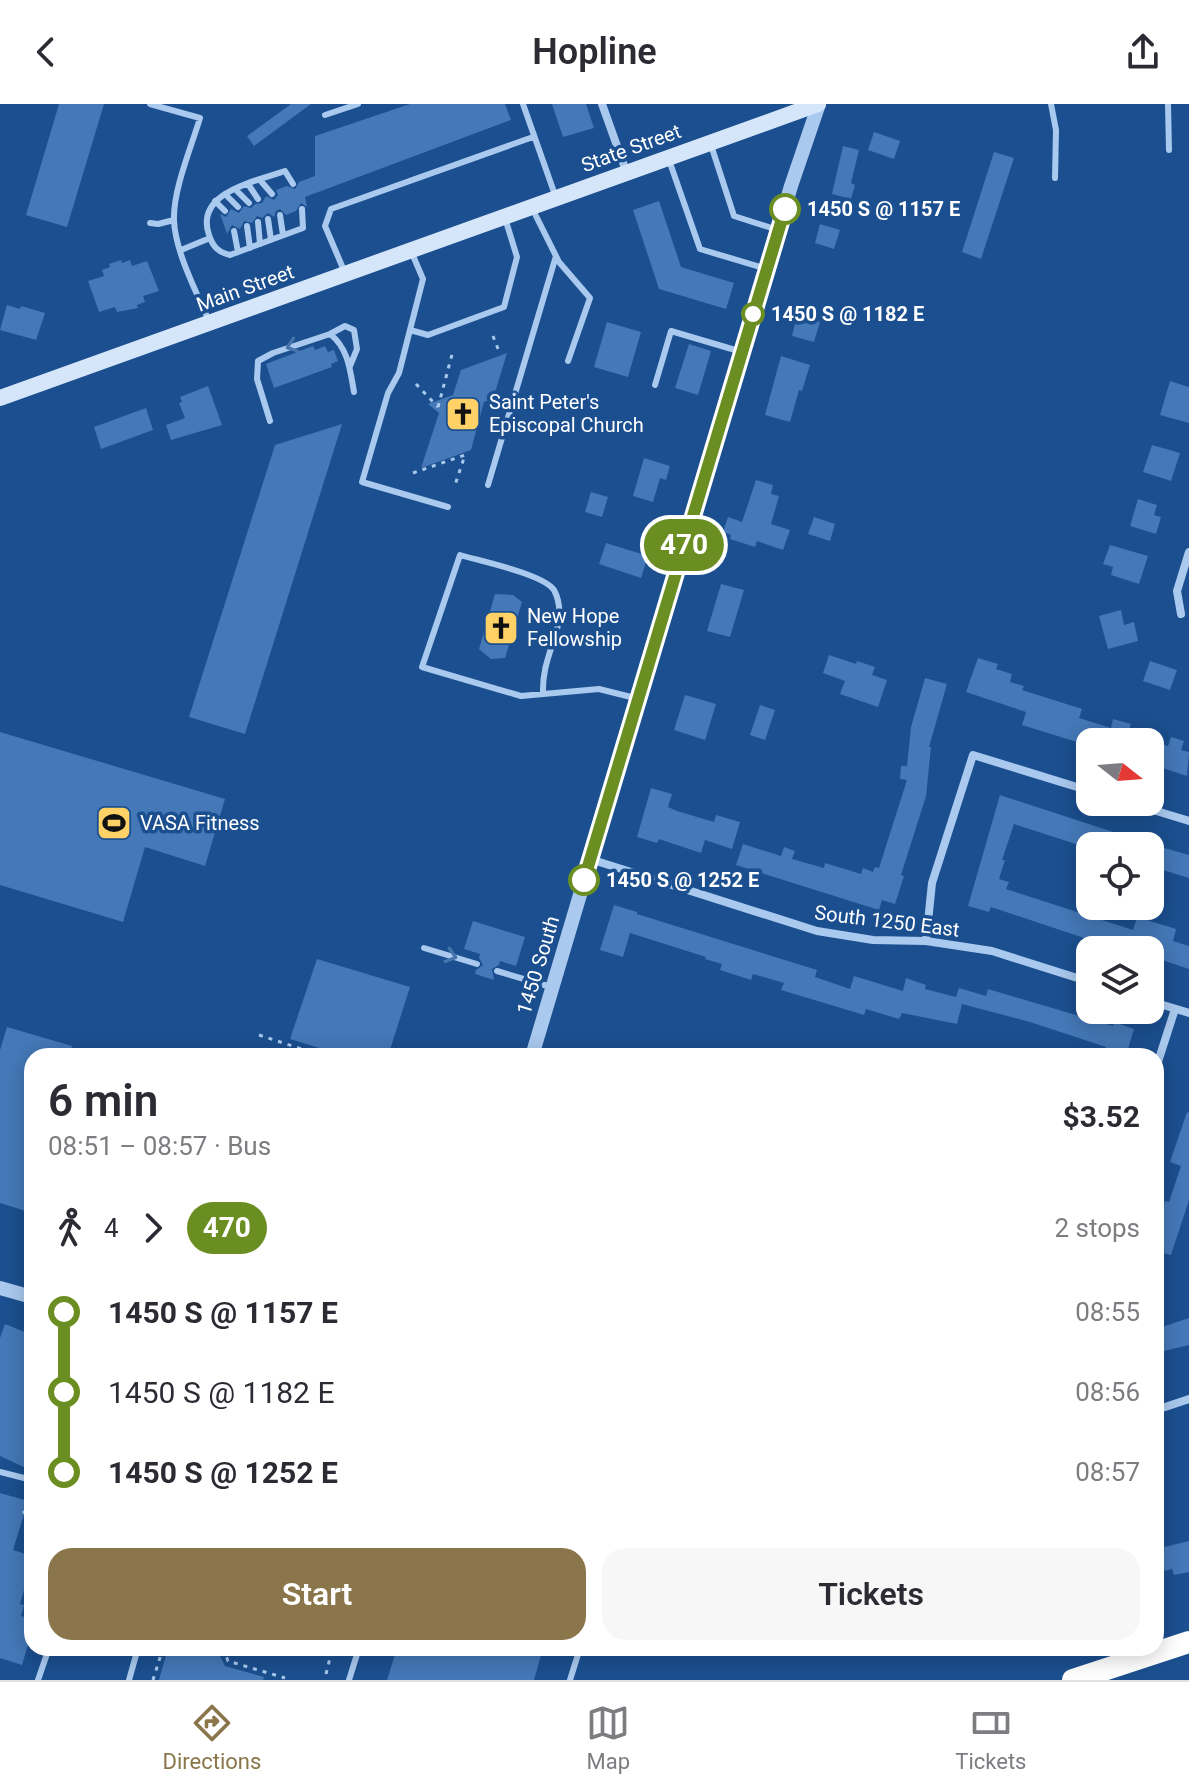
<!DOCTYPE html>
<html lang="en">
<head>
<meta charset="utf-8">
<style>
	body { margin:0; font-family:Roboto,sans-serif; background:#f7f7f7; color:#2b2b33; height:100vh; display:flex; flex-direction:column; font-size:30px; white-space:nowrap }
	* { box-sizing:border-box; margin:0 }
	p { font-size:26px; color:#7c7c81 }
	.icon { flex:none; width:44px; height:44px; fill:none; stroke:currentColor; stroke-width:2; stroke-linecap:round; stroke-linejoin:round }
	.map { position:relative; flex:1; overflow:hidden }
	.side { position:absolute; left:24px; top:944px; width:1140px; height:608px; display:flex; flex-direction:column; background:#fff; border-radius:24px; box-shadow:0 4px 20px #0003 }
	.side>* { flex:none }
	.badge { padding:0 16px; border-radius:26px; font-size:28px; line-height:52px }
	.needle { width:52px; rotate:107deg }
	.fabs { position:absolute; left:1076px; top:624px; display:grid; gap:16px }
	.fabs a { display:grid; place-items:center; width:88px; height:88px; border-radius:16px; background:#fff; box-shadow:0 4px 20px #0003; font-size:40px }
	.map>.badge { position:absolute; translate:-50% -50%; box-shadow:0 0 0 4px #fff }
	.legs { display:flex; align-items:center; gap:12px; height:88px; padding:0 24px; font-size:26px }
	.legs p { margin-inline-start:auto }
	.headline { display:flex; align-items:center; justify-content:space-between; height:136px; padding:0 24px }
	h1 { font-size:44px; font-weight:600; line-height:60px }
	.cta { display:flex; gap:16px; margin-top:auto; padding:16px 24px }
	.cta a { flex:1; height:92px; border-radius:24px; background:#8a764a; color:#fff; font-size:32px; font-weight:600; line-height:92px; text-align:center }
	.cta a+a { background:#f7f7f7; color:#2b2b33 }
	ul { padding:0 24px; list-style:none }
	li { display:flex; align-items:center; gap:28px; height:80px; font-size:30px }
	li i { display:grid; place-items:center; width:12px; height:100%; margin:0 10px; background:currentColor }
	li i::after { content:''; width:20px; height:20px; margin:-10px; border:6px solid; border-radius:50%; background:#fff }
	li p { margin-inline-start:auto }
	li:first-child i { background:linear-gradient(#0000 50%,currentColor 0) }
	li:last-child i { background:linear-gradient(currentColor 50%,#0000 0) }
	header { display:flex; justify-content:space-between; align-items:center; height:104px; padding:0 24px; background:#fff; font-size:36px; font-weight:600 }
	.tabs { display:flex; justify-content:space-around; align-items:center; height:112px; border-top:2px solid #e1e1e2; background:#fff; font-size:22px; color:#7c7c81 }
	.tabs a { display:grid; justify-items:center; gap:4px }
	.tabs .selected { color:#8a764a }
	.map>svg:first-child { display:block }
</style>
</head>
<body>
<header><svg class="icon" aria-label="back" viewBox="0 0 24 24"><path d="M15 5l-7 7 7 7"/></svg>Hopline<svg class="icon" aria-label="share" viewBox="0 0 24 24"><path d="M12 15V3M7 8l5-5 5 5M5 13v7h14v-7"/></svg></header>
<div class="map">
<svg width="1189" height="1576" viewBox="0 0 1189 1576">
	<rect width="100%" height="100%" fill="#1b4f8f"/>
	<!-- building -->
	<path fill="#4478b7" d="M 59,0 L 104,0 L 67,123 L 26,111 Z
		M 291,0 L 311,0 L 254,42 L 247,32 Z
		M 410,0 L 505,0 L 511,16 L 305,93 L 307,103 L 301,99 L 296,107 L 286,111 L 280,105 L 276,107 L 274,113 L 268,109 L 262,114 L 257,112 L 252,119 L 244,117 L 240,125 L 232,121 L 227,130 L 220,110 L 226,113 L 231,105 L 239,109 L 244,102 L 251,104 L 255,100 L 262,99 L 266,92 L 274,96 L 278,91 L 276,86 L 287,82 L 295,85 L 299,78 L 315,72 L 315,32 Z
		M 552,0 L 586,0 L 594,24 L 563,33 Z
		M 874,28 L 900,37 L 894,55 L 868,46 Z
		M 843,42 L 859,46 L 851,79 L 855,81 L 851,95 L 832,90 Z
		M 994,48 L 1014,54 L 981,155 L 962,148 Z
		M 659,97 L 681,163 L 734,179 L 726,205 L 659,185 L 633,106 Z
		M 820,120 L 840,126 L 834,145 L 815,139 Z
		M 121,156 L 122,159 L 130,156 L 132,162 L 147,157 L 159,187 L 143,192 L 145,198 L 137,201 L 138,204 L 117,208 L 115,203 L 99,208 L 88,177 L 104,172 L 102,166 L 110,163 L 109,160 Z
		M 7,201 L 20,205 L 21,202 L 45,209 L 36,236 L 0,226 Z
		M 801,213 L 820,218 L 814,238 L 792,232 L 795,220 L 799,221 Z
		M 607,218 L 641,228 L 628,273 L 594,263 Z
		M 689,240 L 711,247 L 698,291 L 675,284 Z
		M 313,242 L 315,246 L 325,242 L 328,248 L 334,246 L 338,257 L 331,260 L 332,263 L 274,284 L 266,260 Z
		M 507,249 L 493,295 L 484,298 L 471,346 L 421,364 L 439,309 L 428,300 L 453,291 L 461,266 Z
		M 781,252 L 810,261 L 802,287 L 799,286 L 790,318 L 765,311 Z
		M 1170,277 L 1189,283 L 1189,319 L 1160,311 Z
		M 208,282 L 222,321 L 171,336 L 166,321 L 185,314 L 179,299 L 182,298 L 180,293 Z
		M 146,304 L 153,326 L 101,345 L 94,323 Z
		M 342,320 L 245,630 L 189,613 L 275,341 Z
		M 1152,341 L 1180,349 L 1171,377 L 1143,368 Z
		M 644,354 L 670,362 L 666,376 L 660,374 L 653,398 L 633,392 Z
		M 756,376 L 773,381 L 771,390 L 779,392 L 771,420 L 790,426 L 783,446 L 757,437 L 755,443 L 730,435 L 731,431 L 723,428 L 728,413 L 742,418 Z
		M 591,388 L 608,393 L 602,413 L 585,408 Z
		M 1138,395 L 1157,401 L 1154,411 L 1161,413 L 1156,430 L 1130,422 Z
		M 814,413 L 835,420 L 830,437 L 808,430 Z
		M 606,439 L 648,452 L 641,474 L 599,460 Z
		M 1110,441 L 1148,452 L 1139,480 L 1111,471 L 1113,463 L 1103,460 Z
		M 721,480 L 744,486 L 730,533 L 707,527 Z
		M 495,490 L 513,491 L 522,498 L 505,554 L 491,555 L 479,545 Z
		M 1121,506 L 1124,521 L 1134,518 L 1138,537 L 1108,545 L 1099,512 Z
		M 829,551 L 856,560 L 857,557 L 875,563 L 872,571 L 887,576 L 878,603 L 840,590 L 845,577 L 823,569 Z
		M 978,554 L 998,560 L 996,565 L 1012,570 L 1010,578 L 1024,582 L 1022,586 L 1082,605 L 1079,614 L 1111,624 L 1113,615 L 1131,620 L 1125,638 L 1090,638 L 1090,642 L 1022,621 L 1026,608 L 966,588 Z
		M 1150,557 L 1177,566 L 1170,586 L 1143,577 Z
		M 925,574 L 947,580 L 929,643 L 931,643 L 926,692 L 901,771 L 904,772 L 895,800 L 882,796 L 879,806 L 736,761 L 743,740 L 781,752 L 784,743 L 795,747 L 792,755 L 824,764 L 825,759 L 861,770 L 863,764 L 873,768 L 875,763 L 879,764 L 907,676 L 900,675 L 901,662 L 907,662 L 911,623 Z
		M 685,591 L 716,600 L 705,636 L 674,626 Z
		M 760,601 L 775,606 L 765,636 L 750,631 Z
		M 0,628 L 225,695 L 205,762 L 145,743 L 123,818 L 0,781 Z
		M 1171,633 L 1184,637 L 1181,646 L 1189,648 L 1187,672 L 1150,660 L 1150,636 L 1168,642 Z
		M 651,684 L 672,690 L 668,703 L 677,707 L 714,718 L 716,711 L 740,718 L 732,745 L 705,736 L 701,749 L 659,735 L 657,739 L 637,733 Z
		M 1000,691 L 1150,740 L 1149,742 L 1082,742 L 1014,720 L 1002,756 L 1005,756 L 999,775 L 1009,778 L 1006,785 L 1133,826 L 1137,813 L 1176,825 L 1173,837 L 1189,842 L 1189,865 L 1150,852 L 1150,846 L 1142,846 L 1143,841 L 1118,834 L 1114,844 L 991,803 L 989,808 L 968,802 Z
		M 1150,740 L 1189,751 L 1189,774 L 1150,762 Z
		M 614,801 L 637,808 L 637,810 L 817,866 L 815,873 L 850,885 L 854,872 L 903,887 L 906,874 L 926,881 L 925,885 L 956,893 L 959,884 L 986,892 L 988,885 L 1113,922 L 1114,918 L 1134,925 L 1126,952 L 1103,952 L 1106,943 L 1030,918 L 962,900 L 957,920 L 902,909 L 899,915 L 866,905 L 864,911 L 781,886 L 784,879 L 753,870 L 751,876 L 720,866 L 722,860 L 705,855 L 706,853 L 630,829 L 623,853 L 600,846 Z
		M 473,817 L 525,833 L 516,862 L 500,857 L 499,861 L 492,865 L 494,876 L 475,870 L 476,866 L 483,861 L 479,854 L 480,850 L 464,845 Z
		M 317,855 L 410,883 L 388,952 L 345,952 L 290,935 Z
		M 7,923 L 72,942 L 70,952 L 32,952 L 32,1109 L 0,1099 L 0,946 Z
		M 1187,1008 L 1189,1009 L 1189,1096 L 1171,1151 L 1156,1147 L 1156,1124 L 1165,1097 L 1169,1098 L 1181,1062 L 1170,1058 Z
		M 1189,1214 L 1189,1241 L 1156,1249 L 1156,1225 Z
		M 5,1220 L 32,1231 L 32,1335 L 29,1344 L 32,1347 L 26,1364 L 0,1352 L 0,1234 Z
		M 0,1389 L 28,1397 L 13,1446 L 32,1452 L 32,1473 L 28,1472 L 20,1500 L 24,1501 L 21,1512 L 32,1515 L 32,1527 L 22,1561 L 0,1554 Z
		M 1189,1437 L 1189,1468 L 1174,1471 L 1172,1465 L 1156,1469 L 1156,1445 Z
		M 168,1544 L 216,1544 L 225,1562 L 264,1573 L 263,1576 L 159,1576 Z
		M 397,1544 L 543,1544 L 534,1576 L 387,1576 Z"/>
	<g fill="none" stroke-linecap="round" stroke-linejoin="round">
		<!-- path -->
		<path stroke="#a9c9ee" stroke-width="3" stroke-dasharray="4 6" stroke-linecap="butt" d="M 493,232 L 500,250
			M 416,280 L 438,303
			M 438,303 L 453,247
			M 413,369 L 465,351 L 455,381
			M 259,931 L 323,952
			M 23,1407 L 32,1418
			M 223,1544 L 228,1557 L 285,1574
			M 326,1570 L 330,1554 L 329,1544
			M 153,1576 L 163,1544"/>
		<!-- service -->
		<path stroke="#a9c9ee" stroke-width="6" d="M 150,0 L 200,14 C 191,44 173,86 174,116 C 175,147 196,187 208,215
			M 523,0 L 555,91
			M 1051,0 L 1056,26 L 1055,74
			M 1168,0 L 1169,46
			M 325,11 L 358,0
			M 711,41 L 734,112 L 778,126
			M 669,56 L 700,145 L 767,165
			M 260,76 L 272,90
			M 248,80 L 258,95
			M 293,80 L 285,67 C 257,77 194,88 209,131 C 213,143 218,148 230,151 L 303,124 L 302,105
			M 235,85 L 249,99
			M 225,90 L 238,103
			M 215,97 L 225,107
			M 533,106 L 559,158 L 590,194 L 568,257
			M 280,111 L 283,131
			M 268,115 L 271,136
			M 258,118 L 260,140
			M 150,119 L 158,120 L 174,116
			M 247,122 L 250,144
			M 234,127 L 238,148
			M 181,146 L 210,134
			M 411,147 L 423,175 L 399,269 L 388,289 L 362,378 L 448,403
			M 345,169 L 325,122 L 331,105 L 533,33
			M 410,226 L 428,231 L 504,203 L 517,153 L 505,114
			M 330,230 L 345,222 L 354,226 L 357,245 L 350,262
			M 655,281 L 671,227 L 742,248
			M 270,317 L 257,275 L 258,257 L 273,249 L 330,230 C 348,244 350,265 354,288
			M 488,381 L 556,152
			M 543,590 C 542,561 553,544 559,517 C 560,507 559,495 554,486 C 543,470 480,457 460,451 L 422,563 L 521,592 L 599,585 L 639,595
			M 424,844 L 477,860
			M 497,867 L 551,883
			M 0,1368 L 32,1376
			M 38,1576 L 49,1544
			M 129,1576 L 138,1544
			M 349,1576 L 359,1544
			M 570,1576 L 580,1544"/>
		<!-- minor -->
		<path stroke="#a9c9ee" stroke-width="8" d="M 602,0 L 626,67
			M 1181,510 L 1177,487 L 1189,448
			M 1127,698 L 1189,717
			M 590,755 L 817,827 L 873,836 L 926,837 L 992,847 L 1090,878
			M 926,837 L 932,779 L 973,651 L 1090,687
			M 1150,897 L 1189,909
			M 1156,964 L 1175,905
			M 1156,1306 L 1189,1295"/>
		<!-- tertiary -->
		<path stroke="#a9c9ee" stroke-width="14" d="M 532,952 L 791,82 L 819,0
			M 0,1184 L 32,1193"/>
		<!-- secondary -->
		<path stroke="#d6e6fa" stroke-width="16" d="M 0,294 L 818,0"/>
		<!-- motorway -->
		<path stroke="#fff" stroke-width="22" d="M 1073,1576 L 1189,1538"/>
	</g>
	<!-- one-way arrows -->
	<defs><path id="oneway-chevron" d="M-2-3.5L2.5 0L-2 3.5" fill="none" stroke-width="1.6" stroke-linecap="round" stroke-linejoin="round" transform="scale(2)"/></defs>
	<g stroke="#4674ac">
		<use href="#oneway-chevron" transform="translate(292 242) rotate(161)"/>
		<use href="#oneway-chevron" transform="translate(451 852) rotate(17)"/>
	</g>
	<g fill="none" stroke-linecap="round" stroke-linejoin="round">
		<!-- line-1 casing -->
		<g stroke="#fff" stroke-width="18">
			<path id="line-1" d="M 584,776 L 785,105"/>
		</g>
		<!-- line-1 -->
		<use href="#line-1" stroke="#6b8e23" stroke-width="12"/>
	</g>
	<!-- icons -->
	<defs>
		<g id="church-square" transform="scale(1.8)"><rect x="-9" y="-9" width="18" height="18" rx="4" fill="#ffd166" stroke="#1b4f8f"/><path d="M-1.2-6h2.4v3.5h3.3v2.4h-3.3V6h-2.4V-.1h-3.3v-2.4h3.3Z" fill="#111"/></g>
		<g id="stadium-square" transform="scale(1.8)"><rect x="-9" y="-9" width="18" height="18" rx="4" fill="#ffd166" stroke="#1b4f8f"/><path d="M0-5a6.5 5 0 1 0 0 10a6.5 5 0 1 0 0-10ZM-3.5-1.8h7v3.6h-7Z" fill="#111"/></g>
	</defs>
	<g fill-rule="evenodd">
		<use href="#church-square" x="463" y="310"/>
		<use href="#church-square" x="501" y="524"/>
		<use href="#stadium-square" x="114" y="719"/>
	</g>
	<!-- markers -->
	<g fill="#fff" stroke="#6b8e23" stroke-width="4">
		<circle cx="785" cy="105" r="14"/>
		<circle cx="753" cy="210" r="10"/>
		<circle cx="584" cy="776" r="14"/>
	</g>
	<g text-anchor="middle" stroke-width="7" stroke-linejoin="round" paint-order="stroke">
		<!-- street labels -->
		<g font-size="20" fill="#fff" stroke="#1b4f8f">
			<text transform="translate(631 44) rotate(-20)" y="7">State Street</text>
			<text transform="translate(245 184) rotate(-20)" y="7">Main Street</text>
			<text transform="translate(887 817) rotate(7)" y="7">South 1250 East</text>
			<text transform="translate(538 861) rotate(-73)" y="7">1450 South</text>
		</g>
		<!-- stop labels -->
		<g font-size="20" font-weight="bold" fill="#fff" stroke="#1b4f8f" text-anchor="start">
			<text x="807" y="112">1450 S @ 1157 E</text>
			<text x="771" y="217">1450 S @ 1182 E</text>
			<text x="606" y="783">1450 S @ 1252 E</text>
		</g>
		<!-- poi labels -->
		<g font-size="20" fill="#fff" stroke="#1b4f8f" text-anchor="start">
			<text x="489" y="305">Saint Peter's<tspan x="489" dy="23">Episcopal Church</tspan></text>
			<text x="527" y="519">New Hope<tspan x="527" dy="23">Fellowship</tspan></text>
			<text x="140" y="726">VASA Fitness</text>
		</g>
	</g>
</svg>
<div class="fabs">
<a><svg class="needle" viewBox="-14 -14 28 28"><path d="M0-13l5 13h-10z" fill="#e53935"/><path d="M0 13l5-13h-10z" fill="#7c7c81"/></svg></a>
<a><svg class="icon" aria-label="locate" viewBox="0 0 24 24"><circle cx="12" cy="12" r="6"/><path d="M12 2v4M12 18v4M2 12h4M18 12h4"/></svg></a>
<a><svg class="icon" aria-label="layers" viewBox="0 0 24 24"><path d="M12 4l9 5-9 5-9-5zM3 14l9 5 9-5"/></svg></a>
</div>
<b class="badge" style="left:684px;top:441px;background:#6b8e23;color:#fff">470</b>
<section class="side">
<div class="headline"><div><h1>6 min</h1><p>08:51 – 08:57 · Bus</p></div><b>$3.52</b></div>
<div class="legs"><svg class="icon" aria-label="walk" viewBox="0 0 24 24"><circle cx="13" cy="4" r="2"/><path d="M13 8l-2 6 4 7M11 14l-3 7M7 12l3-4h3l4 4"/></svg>4<svg class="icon" aria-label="forward" viewBox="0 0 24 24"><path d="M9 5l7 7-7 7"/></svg><b class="badge" style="background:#6b8e23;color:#fff">470</b><p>2 stops</p></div>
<ul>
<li><i style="color:#6b8e23"></i><b>1450 S @ 1157 E</b><p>08:55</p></li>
<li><i style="color:#6b8e23"></i><span>1450 S @ 1182 E</span><p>08:56</p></li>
<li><i style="color:#6b8e23"></i><b>1450 S @ 1252 E</b><p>08:57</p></li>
</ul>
<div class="cta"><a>Start</a><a>Tickets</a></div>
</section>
</div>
<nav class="tabs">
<a class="selected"><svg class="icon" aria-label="directions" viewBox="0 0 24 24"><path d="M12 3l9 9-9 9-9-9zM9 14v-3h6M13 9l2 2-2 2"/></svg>Directions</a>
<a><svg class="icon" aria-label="map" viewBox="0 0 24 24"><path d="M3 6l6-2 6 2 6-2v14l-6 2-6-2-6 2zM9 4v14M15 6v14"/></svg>Map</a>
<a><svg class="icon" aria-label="tickets" viewBox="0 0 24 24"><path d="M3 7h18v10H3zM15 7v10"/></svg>Tickets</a>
</nav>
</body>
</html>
